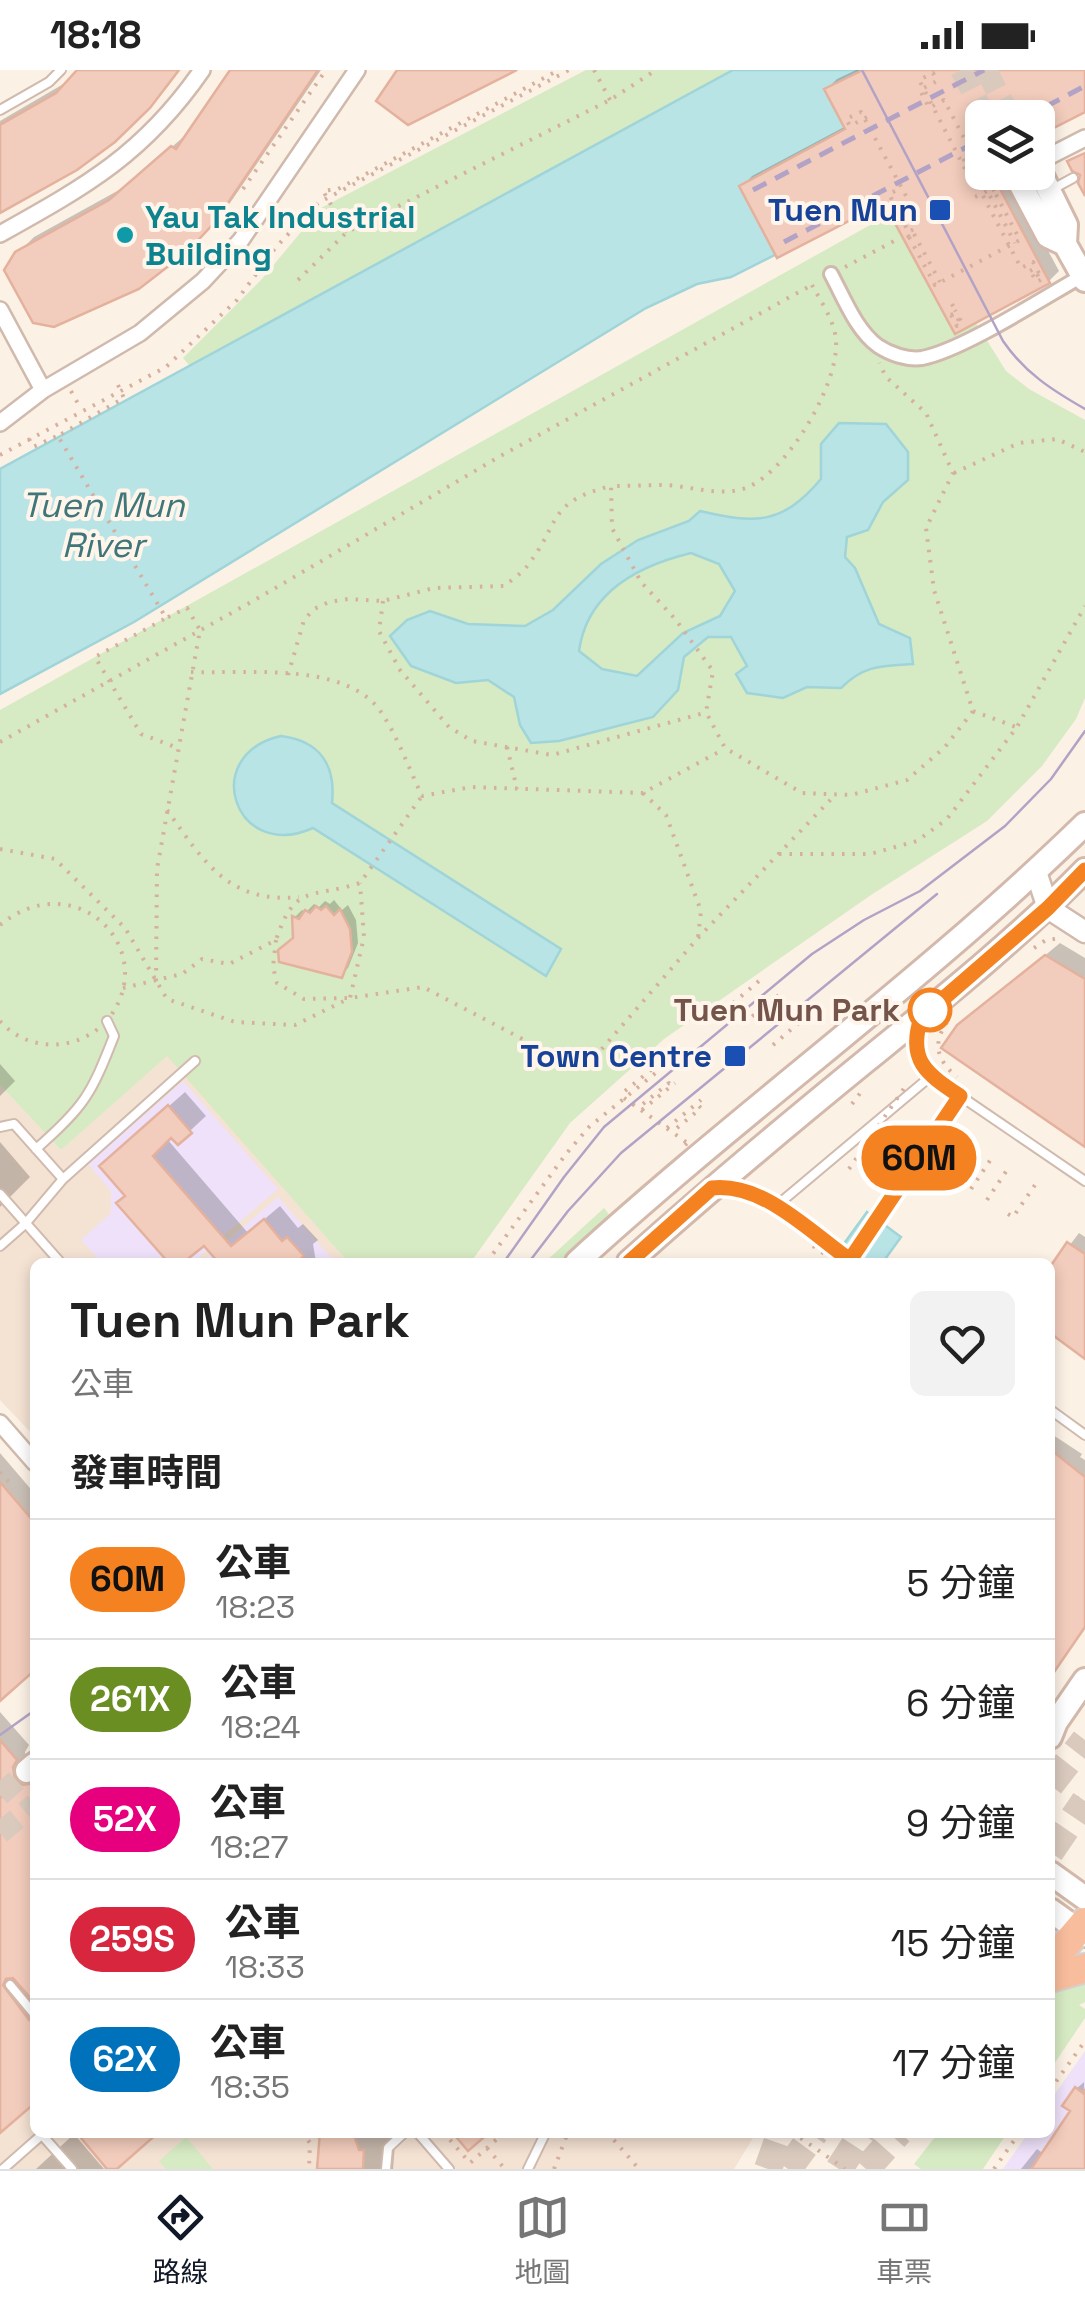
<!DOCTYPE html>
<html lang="zh-TW">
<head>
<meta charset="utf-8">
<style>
	body { margin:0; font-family:"Space Grotesk","Noto Sans TC",sans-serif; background:#f2f2f2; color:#222; height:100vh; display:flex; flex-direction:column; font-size:38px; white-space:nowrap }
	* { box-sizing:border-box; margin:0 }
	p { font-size:32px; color:#767676 }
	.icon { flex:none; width:55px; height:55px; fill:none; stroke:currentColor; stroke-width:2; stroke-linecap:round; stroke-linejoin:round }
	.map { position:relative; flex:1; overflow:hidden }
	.side { position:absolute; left:30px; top:1188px; width:1025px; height:880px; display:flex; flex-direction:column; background:#fff; border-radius:15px; box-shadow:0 5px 15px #0003 }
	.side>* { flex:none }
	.badge { padding:0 20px; border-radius:32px; font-size:35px; line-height:65px }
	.fabs { position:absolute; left:965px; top:30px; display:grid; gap:20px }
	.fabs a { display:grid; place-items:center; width:90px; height:90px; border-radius:15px; background:#fff; box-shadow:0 5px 15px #0003; font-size:50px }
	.map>.badge { position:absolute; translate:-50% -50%; box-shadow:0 0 0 5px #fff }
	h2 { padding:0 40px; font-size:38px; line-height:90px }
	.round { display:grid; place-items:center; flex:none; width:105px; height:105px; border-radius:15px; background:#f2f2f2 }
	.overview { display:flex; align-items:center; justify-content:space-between; height:170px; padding:0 40px }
	h1 { font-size:48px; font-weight:700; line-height:75px }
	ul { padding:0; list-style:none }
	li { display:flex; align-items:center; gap:30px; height:120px; padding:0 40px; border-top:2px solid #e0e0e0 }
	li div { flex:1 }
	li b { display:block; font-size:38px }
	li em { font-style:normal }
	li .badge { min-width:110px; font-weight:700; text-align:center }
	.status { display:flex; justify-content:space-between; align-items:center; height:70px; padding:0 50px; background:#fff; direction:ltr }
	.status svg { height:28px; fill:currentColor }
	.tab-bar { display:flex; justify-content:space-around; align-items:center; height:140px; border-top:2px solid #e0e0e0; background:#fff; font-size:28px; color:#767676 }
	.tab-bar a { display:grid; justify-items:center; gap:5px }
	.tab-bar .on { color:#111827 }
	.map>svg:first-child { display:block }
</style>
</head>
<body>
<div class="status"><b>18:18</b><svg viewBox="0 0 49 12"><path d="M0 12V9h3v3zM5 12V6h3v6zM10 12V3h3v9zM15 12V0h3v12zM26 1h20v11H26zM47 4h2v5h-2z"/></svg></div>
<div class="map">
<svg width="1085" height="2099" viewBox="0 0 1085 2099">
	<rect width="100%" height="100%" fill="#fcf1e5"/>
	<!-- residential -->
	<path fill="#f4e2d3" d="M 167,985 L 348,1192 L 35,1192 L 35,1367 L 0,1330 L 0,1015 L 61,1080 Z
		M 35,1764 L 35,2062 L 756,2063 L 734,2099 L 0,2099 L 0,1793 Z"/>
	<!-- education -->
	<path fill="#eee1f9" d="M 183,1011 L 278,1119 L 193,1192 L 101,1192 L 81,1170 L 111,1143 L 111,1121 L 88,1094 Z
		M 278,1127 L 335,1192 L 202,1192 Z
		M 1085,1981 L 1085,2099 L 1003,2099 L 1028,2063 L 1050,2062 L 1050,2031 Z"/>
	<!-- green -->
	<path fill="#d6eac3" d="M 586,0 L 733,0 L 190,296 L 183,288 L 261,210 L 321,138 Z
		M 890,144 L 976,253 L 1006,301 L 1029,319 L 1085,350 L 1085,628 L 1076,649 L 1042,696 L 987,751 L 871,825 L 664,969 L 570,1053 L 471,1192 L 348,1192 L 167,986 L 61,1080 L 0,1015 L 0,640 Z
		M 604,1138 L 611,1147 L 561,1192 L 545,1192 Z
		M 1085,1910 L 1085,1932 L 1079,1935 L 1085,1939 L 1085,1948 L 1050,2000 L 1050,1920 Z
		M 938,2063 L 938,2062 L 1007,2063 L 983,2099 L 921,2099 L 914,2094 Z
		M 186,2067 L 213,2099 L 166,2099 L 159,2091 Z"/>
	<!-- water -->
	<path fill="#b9e4e6" stroke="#9fd4d8" stroke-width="2.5" fill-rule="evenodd" d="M 733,0 L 1085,0 L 1085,30 L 1038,53 L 1038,48 L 982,48 L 982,81 L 731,207 L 697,214 L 646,238 L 134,552 L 0,624 L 0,399 Z
		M 839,353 L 886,354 L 908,382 L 908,410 L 883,432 L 868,460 L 847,467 L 845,487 L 855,498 L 879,554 L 910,568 L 913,594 C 881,596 864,595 841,618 L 807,617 L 783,628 L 747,623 L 736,604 L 747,596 L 731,567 L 708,567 L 684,587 L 678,620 L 653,647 L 559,671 L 531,673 L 520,655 L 514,627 L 488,610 L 456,613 L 411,596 L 390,566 L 407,550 L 430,541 L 468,554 L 525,556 L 553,540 L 601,494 L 638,470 L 689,451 L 700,441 C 756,454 782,455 821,409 L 821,374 ZM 691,483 L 719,494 L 735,521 L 720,546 L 683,563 L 637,606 L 602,599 L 579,581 C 587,523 637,496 691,483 Z
		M 281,666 C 320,671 336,695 332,733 L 561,879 L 546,906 L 313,758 C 234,793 199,684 281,666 Z
		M 867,1142 L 901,1167 L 883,1192 L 868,1192 L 843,1175 Z"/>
	<!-- shadow -->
	<path fill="#0003" d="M 80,0 L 180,0 L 168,16 L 113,70 L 0,140 L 0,51 L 77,6 Z
		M 233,0 L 321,0 L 230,133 L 204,162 L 17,184 L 34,167 L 128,115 L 188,63 Z
		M 856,0 L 1085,0 L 1085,39 L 1038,63 L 1038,48 L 982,48 L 982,102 L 1006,102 L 1059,201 L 1049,211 L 885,129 L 742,117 L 752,106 L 846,56 L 827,19 L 837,9 Z
		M 334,830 L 342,840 L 348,835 L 356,850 L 358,873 L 348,898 L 341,905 L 295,868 L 295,847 L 302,840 L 306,842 L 314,834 L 319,837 L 325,831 L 330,834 Z
		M 1060,873 L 1085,888 L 1085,1074 L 959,957 Z
		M 0,994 L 15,1011 L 0,1026 Z
		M 185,1022 L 206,1046 L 178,1072 L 171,1065 L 167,1069 L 248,1163 L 280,1136 L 298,1158 L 303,1154 L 318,1170 L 313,1174 L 316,1192 L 221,1192 L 204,1172 L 181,1192 L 171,1192 L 119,1133 L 128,1125 L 118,1081 Z
		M 0,1072 L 30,1107 L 0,1137 Z
		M 1079,1163 L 1085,1167 L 1085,1287 L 1050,1263 L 1050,1201 Z
		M 1050,1363 L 1082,1384 L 1080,1387 L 1085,1390 L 1085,1558 L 1050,1609 Z
		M 0,1383 L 35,1424 L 35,1602 L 30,1602 L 0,1626 Z
		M 0,1642 L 29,1675 L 25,1682 L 28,1697 L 35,1702 L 35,2029 L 0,2060 Z
		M 1084,2012 L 1085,2099 L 1021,2099 L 1037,2079 L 1044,2084 L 1074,2041 L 1076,2019 Z
		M 316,2062 L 396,2062 L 393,2099 L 320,2099 L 322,2069 Z
		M 74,2064 L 104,2099 L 108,2096 L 114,2099 L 36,2099 Z"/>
	<!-- building -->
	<path fill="#f2ccbc" stroke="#e4b19d" stroke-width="2.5" d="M 77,0 L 179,0 L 150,38 L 115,72 L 77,100 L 0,143 L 0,55 L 56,23 Z
		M 230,0 L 318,0 L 215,152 L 188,181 L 139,219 L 54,257 L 33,253 L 4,200 L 15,182 L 109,130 L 171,76 L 176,79 Z
		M 397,0 L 517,0 L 408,55 L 376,31 Z
		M 863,0 L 1085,0 L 1085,42 L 1038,66 L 1038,48 L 982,48 L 982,102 L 991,102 L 1050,213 L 955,264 L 884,133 L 777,188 L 739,116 L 845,59 L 824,19 Z
		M 1085,83 L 1085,126 L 1078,113 L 1080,105 L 1072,101 L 1067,91 Z
		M 316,836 L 321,840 L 326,836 L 334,845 L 340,839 L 350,859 L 352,882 L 342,908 L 279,892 L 278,880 L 293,868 L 292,846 L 299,849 L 305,840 L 310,843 Z
		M 1045,885 L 1085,909 L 1085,1077 L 941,978 L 957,955 Z
		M 168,1035 L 192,1063 L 178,1075 L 171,1068 L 153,1086 L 231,1176 L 264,1149 L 282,1171 L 287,1167 L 304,1186 L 297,1192 L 218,1192 L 204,1176 L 184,1192 L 168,1192 L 116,1133 L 125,1126 L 99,1096 Z
		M 1067,1172 L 1085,1184 L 1085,1289 L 1050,1263 L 1050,1197 Z
		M 1050,1379 L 1085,1407 L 1085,1557 L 1050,1608 Z
		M 0,1412 L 35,1453 L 35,1600 L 0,1631 Z
		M 0,1670 L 17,1690 L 13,1697 L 15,1710 L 23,1715 L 35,1713 L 35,1933 L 13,1908 L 6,1909 L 3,1915 L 29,1950 L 35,1952 L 35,2033 L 0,2063 L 0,1728 L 8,1722 L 0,1713 Z
		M 1075,2017 L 1083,2023 L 1085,2019 L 1085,2099 L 1031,2099 L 1070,2041 L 1062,2036 Z
		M 76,2062 L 159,2062 L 117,2099 L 107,2099 Z
		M 320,2062 L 353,2062 L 359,2080 L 364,2080 L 363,2099 L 317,2099 Z
		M 452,2062 L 490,2062 L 468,2081 Z"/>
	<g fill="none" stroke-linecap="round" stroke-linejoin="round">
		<!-- secondary-tunnel -->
		<path stroke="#dacabe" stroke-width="22" stroke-dasharray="22 11" stroke-linecap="butt" d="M 961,0 L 986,48
			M 986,0 L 1011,48
			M 0,1725 L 27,1701
			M 1080,1738 L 1085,1734
			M 0,1763 L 35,1734"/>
		<!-- trunk-tunnel -->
		<path stroke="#dacabe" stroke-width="28" stroke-dasharray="28 14" stroke-linecap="butt" d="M 1050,1715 L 1085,1670
			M 1050,1782 L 1085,1731
			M 768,2099 L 781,2062
			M 788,2099 L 815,2062
			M 839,2099 L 863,2062
			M 866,2099 L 899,2062"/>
		<!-- service casing -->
		<g stroke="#d0baae" stroke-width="12">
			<path id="service" d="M 0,40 L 49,12 L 61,0
				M 1051,120 L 1073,108
				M 918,957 L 917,985 L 931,1006 L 1085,1111
				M 0,1057 L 14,1054 L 63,1109
				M 36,1079 C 84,1037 91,1025 114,966 L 107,951
				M 727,1117 L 756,1125 L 813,1163
				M 0,1124 L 60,1192
				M 775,1137 L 931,1006
				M 0,1176 L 25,1154 L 63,1109 L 195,991
				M 1052,1341 L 1085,1365
				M 10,1915 L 35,1945
				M 417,2062 L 449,2099
				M 42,2065 L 72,2099
				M 3,2099 L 45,2062
				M 386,2099 L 388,2078 L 405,2062
				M 528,2099 L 546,2062"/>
		</g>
		<!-- pedestrian casing -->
		<g stroke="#d0baae" stroke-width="18">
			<path id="pedestrian" d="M 831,204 C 844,228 856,260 878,276 C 890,284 907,290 922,288 C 963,280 1043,228 1082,206"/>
		</g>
		<!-- minor casing -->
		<g stroke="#d0baae" stroke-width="20">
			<path id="minor" d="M 1038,92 L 1085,68
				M 0,164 C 86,116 144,84 202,0
				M 0,240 L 43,320
				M 0,353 L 43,320 L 140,263 L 203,211 L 241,170 L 357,0
				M 0,1353 L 35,1393"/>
		</g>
		<!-- tertiary casing -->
		<g stroke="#d0baae" stroke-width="25">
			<path id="tertiary" d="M 1036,802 L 1048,838 L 1085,862"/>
		</g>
		<!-- secondary casing -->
		<g stroke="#d3b9ab" stroke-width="28">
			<path id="secondary" d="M 1038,98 L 1066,155 L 1065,174 L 1085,210
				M 1014,102 L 1048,166 L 1065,174
				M 577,1192 C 742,1041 925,910 1085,754
				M 629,1192 C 706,1123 786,1056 867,990 C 942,929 1017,869 1085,800
				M 1050,1667 L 1056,1652 L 1085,1610
				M 27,1701 L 35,1694
				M 1050,1803 L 1085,1828
				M 1050,1840 L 1085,1865"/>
		</g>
		<!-- trunk casing -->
		<g stroke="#d8cfcc" stroke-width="32">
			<path id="trunk" d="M 1050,1893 L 1085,1852
				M 1050,1908 L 1085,1898"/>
		</g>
		<!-- path -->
		<path stroke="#d6b09f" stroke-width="4" stroke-dasharray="2.5 8" stroke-linecap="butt" d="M 594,0 L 610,30
			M 867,47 L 850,56 L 846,49 L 861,42 L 906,126 L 912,138
			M 970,108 L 964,97 L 919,10 L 933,3 L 937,11 L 920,20 L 929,38 L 944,30 L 982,102
			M 243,119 L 326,0
			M 895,121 L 889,124 L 909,163
			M 990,126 L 1015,173
			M 347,162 L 323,121 L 338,119 L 557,1
			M 914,164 L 940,212
			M 909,167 L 935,215 L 1020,170 L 995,123
			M 845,197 L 898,169
			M 1030,201 L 1034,199 L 1042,213
			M 298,210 L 347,162 L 610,30 L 656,0
			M 812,215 C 821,232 835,251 836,271 C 839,314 788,400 748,417 C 723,428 691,416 664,415 C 646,415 628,416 611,416 L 612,458 L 641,512 L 676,550 L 713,601 L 706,642 L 725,678 L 802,723 L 851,725 L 907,710 L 945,677 L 973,641 L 934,520 L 926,458 L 953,403 L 926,343 L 886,307 L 879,293
			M 952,234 L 955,240
			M 951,245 L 955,243 L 962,257
			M 118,315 L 124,328 L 58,366 L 166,548 L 95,587 L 141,664 L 178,678
			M 71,321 L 81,339
			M 29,369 L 33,377 L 57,366
			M 0,385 L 166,297 L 237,230 L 276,177 L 318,133 L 569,0
			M 954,403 L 1019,373 L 1057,369 L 1085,382
			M 383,531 L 379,561 L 400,600 L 449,657 L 472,671 L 552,685 L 704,643
			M 191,602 C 246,604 346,591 381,642 C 398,667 409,699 422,726 L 471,717 L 643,723 L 724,679
			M 288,605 L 304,550 L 314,539 L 329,532 L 348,529 L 383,531 L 434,518 L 504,516 C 512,510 522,503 528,495 C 561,452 547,432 611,416
			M 973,641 L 1016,657
			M 0,672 L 260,527 L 497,388 L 810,216
			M 507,677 L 517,719
			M 643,723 L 666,745 L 701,841 L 698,867
			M 167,740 C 204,792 229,834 299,827
			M 0,779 L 55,789 L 125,858 L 167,929 L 235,952 L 295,955 L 350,928 L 364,867 L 360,813
			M 779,784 L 870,784 L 917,771 L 947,749 L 1017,657 L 1085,536
			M 0,855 C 73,795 158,875 112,944
			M 276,870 L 273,897 L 277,913 L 304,929 L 350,928 L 423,917 L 555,986 L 588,995 L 697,869 L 836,724
			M 1034,878 L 1046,870 L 1062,868
			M 156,911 L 157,799 L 200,560 L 187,538 L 166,548
			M 123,918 L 182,904 L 202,889 L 229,894 L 276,870 C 295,813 310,829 360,813 L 422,726
			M 725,940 L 759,911
			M 0,951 C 25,980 70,982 99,958
			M 947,952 C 932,974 937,990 957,1007
			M 744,953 L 779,925
			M 773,975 L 808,945
			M 625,1021 L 651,1000 L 654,1004
			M 624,1028 L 686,1072
			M 643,1034 L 669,1013 L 672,1017
			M 852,1034 L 864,1018
			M 642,1040 L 675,1013
			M 667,1058 L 701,1030
			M 677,1058 L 701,1038 L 698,1035
			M 911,1081 L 934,1046
			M 928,1091 L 951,1057
			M 954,1107 L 976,1074
			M 971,1119 L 993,1086
			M 987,1130 L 1009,1097
			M 1008,1144 L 1013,1147 L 1035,1115
			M 813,1176 L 836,1192
			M 487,1192 L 566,1084 L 589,1057 L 658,1001
			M 0,1402 L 14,1418
			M 35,1845 L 35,1850
			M 1050,2020 L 1085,1971
			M 302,2062 L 310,2073 L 309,2099
			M 443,2062 L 470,2093 L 505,2062
			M 607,2062 L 639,2099
			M 487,2078 L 505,2099
			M 554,2099 L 568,2062
			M 994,2099 L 1020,2062"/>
		<!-- service -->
		<use href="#service" stroke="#fff" stroke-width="8"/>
		<!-- pedestrian -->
		<use href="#pedestrian" stroke="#fff" stroke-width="12"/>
		<!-- minor -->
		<use href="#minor" stroke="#fff" stroke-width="15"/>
		<!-- tertiary -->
		<use href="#tertiary" stroke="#fff" stroke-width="20"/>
		<!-- secondary -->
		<use href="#secondary" stroke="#fff" stroke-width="22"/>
		<!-- trunk -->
		<use href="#trunk" stroke="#f8bd9c" stroke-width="28"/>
		<!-- tram -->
		<path stroke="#b2a3c6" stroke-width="2.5" d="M 862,0 L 1003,271 C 1025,303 1052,320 1085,339
			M 504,1192 L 564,1107 L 604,1057 L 812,884 L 864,850 L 920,821 L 1005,756 L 1051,709 L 1085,661
			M 529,1192 L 568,1141 L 621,1083 L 937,824
			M 0,1665 L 35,1640"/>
		<!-- rail -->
		<path stroke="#b2a3c6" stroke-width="5" stroke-dasharray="15 10" stroke-linecap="butt" d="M 1024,48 L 1085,16
			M 753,120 L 984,0
			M 784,172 L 982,69"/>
		<!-- path-bridge -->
		<path stroke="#d6b09f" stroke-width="4" stroke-dasharray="2.5 8" stroke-linecap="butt" d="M 978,78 L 962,86 L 1021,198 L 1033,192 L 1042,209 L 1037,212 L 1030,201
			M 975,127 L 993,118 L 995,123
			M 909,167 L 906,163 L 918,157
			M 951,245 L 957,256 L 962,253 L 955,240
			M 685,1075 L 692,1069
			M 849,1099 L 907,1014
			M 792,2062 L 845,2099"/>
	</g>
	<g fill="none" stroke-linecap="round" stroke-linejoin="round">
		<!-- line casing -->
		<g stroke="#fff" stroke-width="22">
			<path id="line" d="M 629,1192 L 712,1118 C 763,1112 810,1162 850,1190 L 960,1026 C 927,1004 907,991 921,948 L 1048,838 L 1085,800"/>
		</g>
		<!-- line -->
		<use href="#line" stroke="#f58220" stroke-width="15"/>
	</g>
	<!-- markers -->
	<g fill="#1a4fb4" stroke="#fff5eb" stroke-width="4">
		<rect x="928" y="128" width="24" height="24" rx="5"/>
		<rect x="723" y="974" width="24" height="24" rx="5"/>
	</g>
	<circle fill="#0f9aa8" stroke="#fff5eb" stroke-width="4" cx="125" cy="165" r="10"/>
	<circle fill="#fff" stroke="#f58220" stroke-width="5" cx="930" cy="940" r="20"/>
	<g text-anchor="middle" stroke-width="8" stroke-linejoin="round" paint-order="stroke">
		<!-- transit labels -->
		<g font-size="32" font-weight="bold" fill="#164399" stroke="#fff5eb" text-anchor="end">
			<text x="918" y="151">Tuen Mun</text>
			<text x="712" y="997">Town Centre</text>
		</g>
		<!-- culture labels -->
		<g font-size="32" font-weight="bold" fill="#0d838f" stroke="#fff5eb" text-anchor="start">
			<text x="145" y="158">Yau Tak Industrial<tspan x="145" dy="37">Building</tspan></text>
		</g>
		<!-- stop labels -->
		<g font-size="32" font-weight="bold" fill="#75554a" stroke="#fff5eb" text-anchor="end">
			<text x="900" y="951">Tuen Mun Park</text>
		</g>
		<!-- water labels -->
		<g font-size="35" font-style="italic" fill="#3e767a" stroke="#fff5eb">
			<text x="103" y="447">Tuen Mun<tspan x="103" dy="40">River</tspan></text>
		</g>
	</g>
</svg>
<div class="fabs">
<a><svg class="icon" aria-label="layers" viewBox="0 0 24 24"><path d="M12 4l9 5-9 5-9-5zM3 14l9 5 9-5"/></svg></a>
</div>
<b class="badge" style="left:919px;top:1088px;background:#f58220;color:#111">60M</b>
<section class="side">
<div class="overview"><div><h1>Tuen Mun Park</h1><p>公車</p></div><a class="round"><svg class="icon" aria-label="heart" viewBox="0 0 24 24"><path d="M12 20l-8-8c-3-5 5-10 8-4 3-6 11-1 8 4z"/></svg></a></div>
<h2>發車時間</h2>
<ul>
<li><span class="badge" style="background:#f58220;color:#111">60M</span><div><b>公車</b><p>18:23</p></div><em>5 分鐘</em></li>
<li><span class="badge" style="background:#6b8e23;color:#fff">261X</span><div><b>公車</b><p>18:24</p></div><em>6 分鐘</em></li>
<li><span class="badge" style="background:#e6007e;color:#fff">52X</span><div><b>公車</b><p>18:27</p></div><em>9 分鐘</em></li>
<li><span class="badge" style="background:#d7263d;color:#fff">259S</span><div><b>公車</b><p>18:33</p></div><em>15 分鐘</em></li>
<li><span class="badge" style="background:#0072bc;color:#fff">62X</span><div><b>公車</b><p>18:35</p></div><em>17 分鐘</em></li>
</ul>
</section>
</div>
<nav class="tab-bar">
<a class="on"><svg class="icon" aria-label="directions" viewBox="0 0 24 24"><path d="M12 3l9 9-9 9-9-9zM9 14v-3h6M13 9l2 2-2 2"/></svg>路線</a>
<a><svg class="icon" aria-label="map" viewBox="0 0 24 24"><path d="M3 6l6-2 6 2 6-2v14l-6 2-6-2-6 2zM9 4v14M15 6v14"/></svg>地圖</a>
<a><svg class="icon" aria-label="tickets" viewBox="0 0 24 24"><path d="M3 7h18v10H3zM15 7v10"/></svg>車票</a>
</nav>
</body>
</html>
